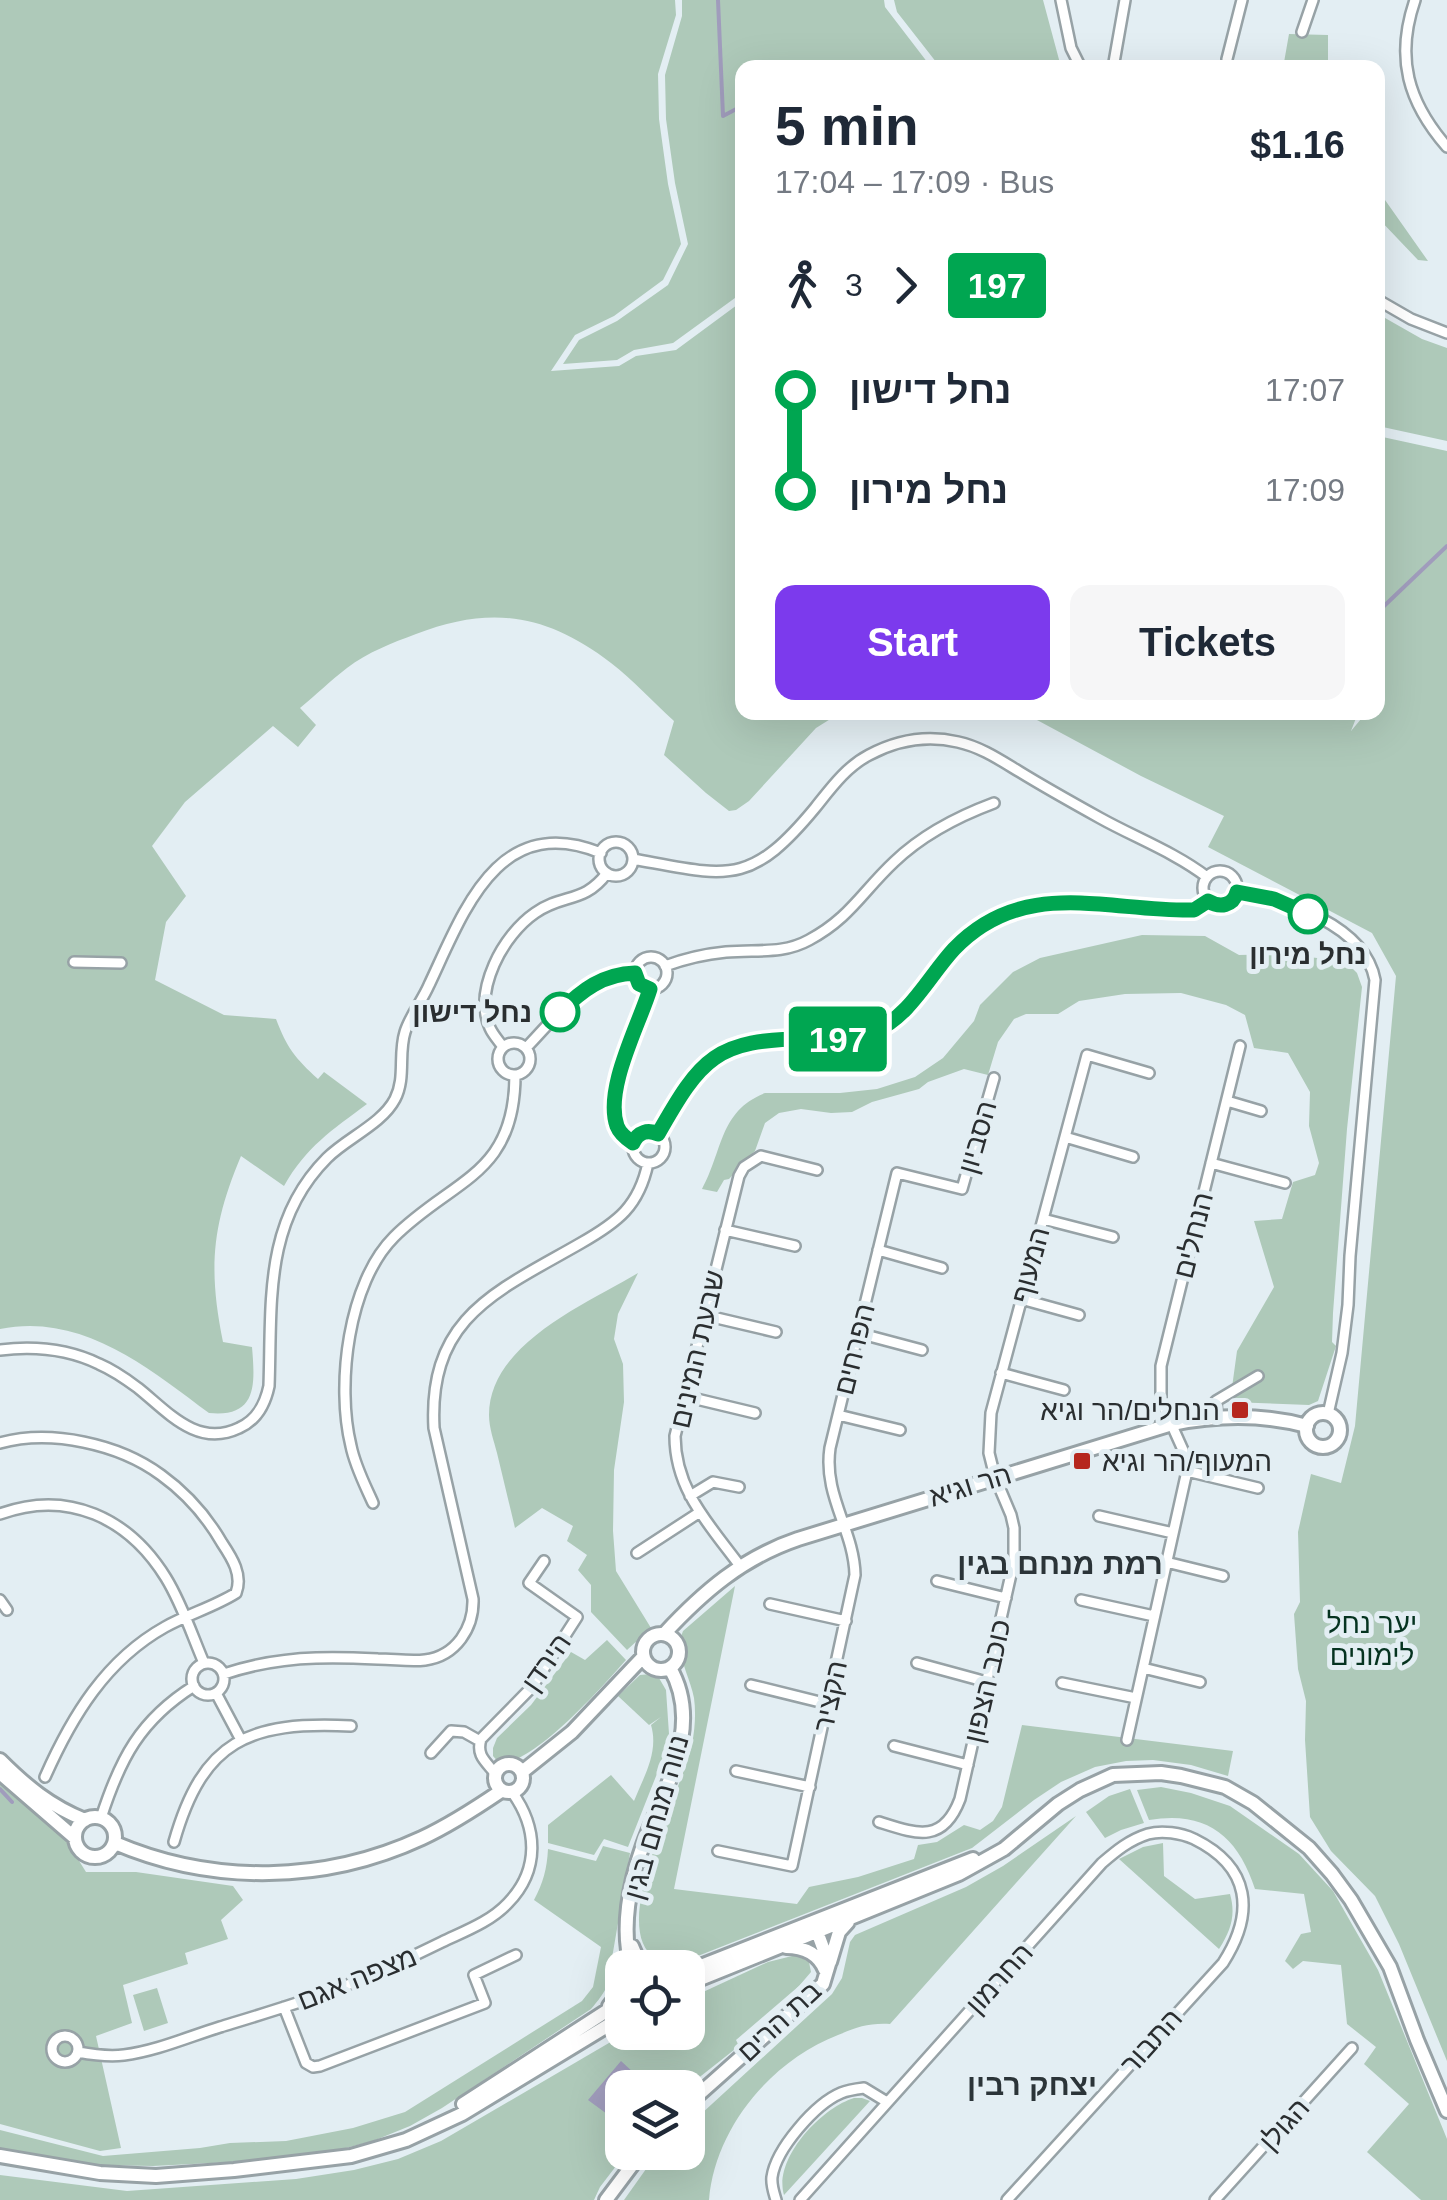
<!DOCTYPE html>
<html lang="en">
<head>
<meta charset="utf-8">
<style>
	body { margin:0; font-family:Arial,"Noto Sans Hebrew",sans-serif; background:#f6f6f7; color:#1f2937; height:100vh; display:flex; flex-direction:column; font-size:38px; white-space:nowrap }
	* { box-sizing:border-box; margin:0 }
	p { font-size:32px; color:#747a83 }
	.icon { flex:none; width:55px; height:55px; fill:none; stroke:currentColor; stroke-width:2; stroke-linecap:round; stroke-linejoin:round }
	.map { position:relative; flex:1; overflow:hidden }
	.side { position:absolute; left:735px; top:60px; width:650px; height:660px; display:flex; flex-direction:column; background:#fff; border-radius:20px; box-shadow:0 10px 40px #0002 }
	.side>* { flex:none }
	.badge { padding:0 20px; border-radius:8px; font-size:35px; line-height:65px }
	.tools { position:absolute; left:605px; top:1950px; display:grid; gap:20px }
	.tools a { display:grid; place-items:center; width:100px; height:100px; border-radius:20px; background:#fff; box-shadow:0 10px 40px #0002; font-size:50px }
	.map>.badge { position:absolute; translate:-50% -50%; box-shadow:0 0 0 5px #fff }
	.legs { display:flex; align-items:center; gap:15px; height:110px; padding:0 40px; font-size:32px }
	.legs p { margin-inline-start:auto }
	.headline { display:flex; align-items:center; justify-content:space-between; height:170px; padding:0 40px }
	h1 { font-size:55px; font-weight:700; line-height:75px }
	.action { display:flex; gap:20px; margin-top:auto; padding:20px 40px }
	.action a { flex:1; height:115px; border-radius:20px; background:#7c3aed; color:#fff; font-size:40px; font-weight:700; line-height:115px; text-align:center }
	.action a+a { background:#f6f6f7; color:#1f2937 }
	ul { padding:0 40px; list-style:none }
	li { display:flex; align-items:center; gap:35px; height:100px; font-size:38px }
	li i { display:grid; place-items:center; width:15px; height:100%; margin:0 12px; background:currentColor }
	li i::after { content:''; width:25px; height:25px; margin:-12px; border:8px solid; border-radius:50%; background:#fff }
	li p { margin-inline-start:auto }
	li:first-child i { background:linear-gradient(#0000 50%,currentColor 0) }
	li:last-child i { background:linear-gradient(currentColor 50%,#0000 0) }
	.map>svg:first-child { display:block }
</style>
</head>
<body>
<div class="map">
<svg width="1447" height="2200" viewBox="0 0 1447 2200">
	<rect width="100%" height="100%" fill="#e3eef3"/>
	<!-- green -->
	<path fill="#aec9b9" d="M 0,0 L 675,0 L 676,15 L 658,74 L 659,119 L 668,184 L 681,244 L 663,280 L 614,316 L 575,335 L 551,371 L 619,366 L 636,356 L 676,350 L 737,305 L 742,304 L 742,712 L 840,713 L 816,728 L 749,801 L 736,810 L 729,811 L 706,793 L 664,755 L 674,721 C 653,702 633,680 611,663 C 547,614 491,605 416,634 C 392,643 368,652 347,668 C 331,680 316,695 300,708 L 316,725 L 298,747 L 273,726 L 185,802 L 152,846 L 186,896 L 166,922 L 155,980 L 224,1015 L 276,1019 C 287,1048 295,1058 318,1079 L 324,1072 L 367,1104 C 332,1130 306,1147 284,1186 L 241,1156 C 212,1225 208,1268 223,1342 L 252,1347 C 255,1383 258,1418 209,1413 C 149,1368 81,1312 0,1329 Z
		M 682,0 L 884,0 L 885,7 L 931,67 L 742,68 L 742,297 L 735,298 L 673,343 L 634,350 L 617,360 L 563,364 L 579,340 L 617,321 L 668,285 L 688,244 L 675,183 L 666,119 L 665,75 L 682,16 Z
		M 894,0 L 1043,0 L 1061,67 L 940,67 L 897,12 Z
		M 1289,34 L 1328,35 L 1328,67 L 1283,68 Z
		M 1378,190 L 1428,261 L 1418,260 L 1378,218 Z
		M 1378,314 L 1422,339 L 1447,348 L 1447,441 L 1378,426 Z
		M 1378,436 L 1447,451 L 1447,2061 L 1399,1944 L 1375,1896 L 1331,1851 L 1310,1817 L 1305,1740 L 1306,1701 L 1298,1669 L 1294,1614 L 1300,1602 L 1298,1532 L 1311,1474 L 1341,1483 L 1355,1426 L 1396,976 L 1372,933 L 1208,847 L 1224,816 L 1141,776 L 1024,713 L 1358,713 L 1351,731 L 1366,713 L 1378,712 Z
		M 1142,935 L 1205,936 L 1239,955 L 1285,954 L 1333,960 L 1349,965 L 1357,973 L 1362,987 L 1347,1129 L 1333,1313 L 1332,1342 L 1336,1346 L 1318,1401 L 1309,1405 L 1230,1402 L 1237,1351 L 1274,1287 L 1254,1221 L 1282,1219 L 1293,1182 L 1315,1175 L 1319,1163 L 1309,1126 L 1310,1092 L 1288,1053 L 1254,1048 L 1245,1015 L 1226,1005 L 1181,993 L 1125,994 L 1079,1001 L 1058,1014 L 1026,1014 L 1014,1019 L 998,1042 L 988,1075 L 964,1069 L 928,1082 L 919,1089 L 872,1102 L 852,1112 L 831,1113 L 801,1109 L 779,1113 L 765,1123 L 755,1151 L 729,1179 L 724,1180 L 717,1192 L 702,1189 C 723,1151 719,1111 765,1093 L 840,1093 L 877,1089 L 915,1077 L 943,1058 L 974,1021 L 980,1005 L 1013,972 L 1040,958 Z
		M 638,1273 L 618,1314 L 614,1339 L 623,1364 L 624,1402 L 614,1470 L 613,1531 L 616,1571 L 651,1628 L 627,1650 L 591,1612 L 591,1585 L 578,1570 L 587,1555 L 567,1541 L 573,1526 L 542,1508 L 515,1528 C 509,1503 503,1478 497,1453 C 494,1441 489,1428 489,1415 C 489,1344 586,1304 638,1273 Z
		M 735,1586 L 674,1889 L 797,1904 L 809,1887 L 858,1877 L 914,1859 L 918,1845 L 937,1842 L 964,1825 L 980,1830 L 993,1821 L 1002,1807 L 1022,1725 L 1233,1751 L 1228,1776 L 1191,1765 L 1153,1760 L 1126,1761 L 1095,1767 L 1061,1782 L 1034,1800 L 972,1848 L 685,1961 C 674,1964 666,1965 656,1959 C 605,1927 684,1788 692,1744 C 695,1729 696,1712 694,1698 C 690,1676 674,1653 683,1631 Z
		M 607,1640 L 626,1660 C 601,1688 537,1761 500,1764 L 493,1756 L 493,1748 L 497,1738 L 531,1705 L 571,1652 L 585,1660 Z
		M 651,1674 L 659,1678 L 666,1690 L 669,1734 L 662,1761 L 628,1847 L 604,1839 L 594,1855 L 548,1843 L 548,1825 L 611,1775 L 634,1801 C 644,1776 659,1752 651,1725 L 661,1717 L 649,1725 L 618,1696 L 640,1675 Z
		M 0,1780 L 24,1804 L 61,1832 L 86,1872 L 136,1872 L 233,1886 L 243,1900 L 221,1920 L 228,1939 L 185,1953 L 188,1964 L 123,1985 L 132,2023 L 96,2036 L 121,2148 L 100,2151 L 0,2124 Z
		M 1161,1787 L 1191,1793 L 1230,1806 L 1299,1854 L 1333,1891 L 1378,1970 L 1447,2139 L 1447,2200 L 1421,2200 L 1367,2152 L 1409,2104 L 1364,2064 L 1376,2047 L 1347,2024 L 1341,1965 L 1303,1961 L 1293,1969 L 1285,1961 L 1301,1934 L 1311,1932 L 1304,1894 L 1255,1889 C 1238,1836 1206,1810 1149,1820 L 1137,1790 Z
		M 1130,1789 L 1144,1823 L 1121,1830 L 1105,1838 L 1086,1812 L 1109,1796 Z
		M 1076,1816 L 890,2024 C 868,2023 858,2027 838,2035 C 771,2061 715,2128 709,2200 L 624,2200 L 651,2162 L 661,2153 L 688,2152 L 688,2126 L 832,1994 L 842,1978 L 850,1942 L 855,1935 L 966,1887 L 1003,1866 Z
		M 1163,1843 L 1164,1876 L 1195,1899 L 1230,1894 C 1236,1915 1231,1930 1219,1949 L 1119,1859 L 1143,1847 Z
		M 603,1846 L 630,1853 L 612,1958 C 612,1981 606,1992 591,2009 L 442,2108 L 410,2126 L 373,2141 L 342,2149 L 251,2161 L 153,2166 L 101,2165 L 0,2150 L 0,2130 L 103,2156 L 200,2148 L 230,2143 L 286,2141 L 353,2128 L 405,2112 L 582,2001 L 593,1987 L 601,1947 L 534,1900 C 543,1883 547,1869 548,1849 L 596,1861 Z
		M 796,1955 L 809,1962 L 811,1972 L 799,1986 L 736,2040 L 739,2046 L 687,2087 L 622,2088 L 622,2152 L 626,2153 L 600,2187 L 594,2200 L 0,2200 L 0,2175 L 127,2191 L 296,2179 L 354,2170 L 398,2159 L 441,2141 L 626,2033 L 688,2032 L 688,1999 L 768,1962 Z
		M 157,1988 L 168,2023 L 144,2031 L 133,1995 Z
		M 854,2098 L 862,2098 L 870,2101 L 784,2195 C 773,2159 821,2108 854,2098 Z"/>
	<!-- water -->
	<path fill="#a09cbc" d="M 621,2061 L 649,2087 L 622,2088 L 622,2125 L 588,2100 Z"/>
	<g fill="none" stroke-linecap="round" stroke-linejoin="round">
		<!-- stream -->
		<path stroke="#a09cbc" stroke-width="4" d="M 718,0 L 723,116 L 742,106
			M 1378,604 L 1383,607 L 1447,546
			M 0,1789 L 12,1802"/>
		<!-- street casing -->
		<g stroke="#97a2a6" stroke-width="14">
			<path id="street" d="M 1061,0 L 1071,48 L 1081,68
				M 1415,0 C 1395,58 1408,102 1447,147
				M 1302,32 L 1313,0
				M 1113,68 L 1125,0
				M 1227,68 L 1227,59 L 1242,0
				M 1378,300 L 1411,319 L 1447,333
				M599 859a17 17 0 1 1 34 0a17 17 0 1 1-34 0Z
				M 633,859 C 727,876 749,888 815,808 C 831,788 846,767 869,755 C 897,740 928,735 958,742 C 981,747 1000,760 1020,772 C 1046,788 1073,803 1100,818 C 1136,838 1174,852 1207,877
				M1203 888a17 17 0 1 1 34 0a17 17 0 1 1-34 0Z
				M 1237,892 C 1285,899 1365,925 1375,980 L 1350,1256 L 1348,1305 L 1342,1353 L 1328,1414
				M635 973a16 16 0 1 1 32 0a16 16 0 1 1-32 0Z
				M 74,962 L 121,963
				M 665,966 C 684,959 705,954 726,952 C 755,949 782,955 809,940 C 850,918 862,892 894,862 C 921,836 959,816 994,803
				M498 1059a16 16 0 1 1 32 0a16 16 0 1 1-32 0Z
				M 503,1047 C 499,1041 493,1035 490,1028 C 473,990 503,935 535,913 C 563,893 584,904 607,873
				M 526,1048 C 558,1015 586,974 635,973
				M 1227,1101 L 1261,1111
				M633 1147a16 16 0 1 1 32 0a16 16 0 1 1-32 0Z
				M 658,1134 C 668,1117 677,1097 689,1081 C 719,1042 760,1039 805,1039 C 828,1039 852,1041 873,1032 C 903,1020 922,987 942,963 C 1009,881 1090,903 1181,910 L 1194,910 L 1208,901
				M 1065,1137 L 1133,1157
				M 633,1143 C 627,1139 620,1134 617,1126 C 604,1089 639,1025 650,989
				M 1211,1163 L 1285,1183
				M 1043,1219 L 1113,1237
				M 725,1230 L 795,1246
				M 878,1250 L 942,1268
				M 1021,1299 L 1079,1315
				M 704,1315 L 776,1332
				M 858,1333 L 922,1350
				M 0,1350 C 33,1346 68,1349 99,1364 C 113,1370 126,1379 138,1388 C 168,1412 197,1448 239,1428 C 257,1420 265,1405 269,1386 C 272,1304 263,1222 327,1158 C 347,1138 382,1124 395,1099 C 406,1078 398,1054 405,1032 C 410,1016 422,1001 429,985 C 464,911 498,811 601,853
				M 1001,1373 L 1064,1390
				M 684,1396 L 755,1413
				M 838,1415 L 900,1430
				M 1217,1418 L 1216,1401 L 1258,1376
				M 0,1443 C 51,1429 119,1444 161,1475 C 186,1493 207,1517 222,1543 C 232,1558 243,1575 236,1593 C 214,1607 188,1614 165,1627 C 106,1660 72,1716 45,1777
				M 1187,1471 L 1258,1488
				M 690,1496 L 713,1482 L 739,1487
				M 373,1503 C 365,1485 355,1466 351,1446 C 336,1385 348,1283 394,1237 C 452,1179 515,1176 515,1075
				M 0,1514 C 68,1489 129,1518 166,1578 C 182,1604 192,1635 204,1663
				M 1099,1516 L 1173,1533
				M 637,1553 L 700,1512
				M 1166,1562 L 1223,1576
				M 740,1566 C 709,1524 675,1490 675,1436 L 739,1176 L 744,1167 L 761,1156 L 817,1170
				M 937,1581 L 1006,1598
				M 0,1600 L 7,1610
				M 1081,1600 L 1154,1616
				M 770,1604 L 846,1621
				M192 1679a16 16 0 1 1 32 0a16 16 0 1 1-32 0Z
				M 917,1663 L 987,1682
				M 1143,1668 L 1200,1682
				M 224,1674 C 254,1664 284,1659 316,1658 C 337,1657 358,1658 378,1659 C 394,1659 410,1662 425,1660 C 456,1656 474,1628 473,1599 L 434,1428 C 428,1316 498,1291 581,1243 C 618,1222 639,1206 648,1163
				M 1062,1683 L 1136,1698
				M 751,1685 L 828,1704
				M 216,1693 L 241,1740
				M 1127,1740 L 1187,1471 L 1183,1450 L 1161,1401 L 1161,1366 L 1240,1046
				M 894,1746 L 968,1765
				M 431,1753 L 451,1731 L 464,1732 L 480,1741
				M 736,1771 L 810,1787
				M 495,1773 C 485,1761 476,1755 481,1739 L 532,1687 L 577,1617 L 529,1583 L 544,1561
				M 101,1818 C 120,1759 140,1720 194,1686
				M 879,1822 C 917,1834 943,1844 960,1799 L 1014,1561 L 1014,1528 L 1011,1515 L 995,1477 L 989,1453 L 991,1413 L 1087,1055 L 1149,1073
				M 174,1842 C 203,1740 249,1721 351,1726
				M 718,1851 L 792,1866 L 855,1575 C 854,1530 823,1496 830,1448 L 897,1173 L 962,1189 L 994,1078
				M 284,2007 L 306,2063 L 313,2067 L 320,2066 L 485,2003 L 474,1975 L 516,1955
				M52 2049a13 13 0 1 1 26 0a13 13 0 1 1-26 0Z
				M 78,2052 C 94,2055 108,2057 124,2055 C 156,2051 188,2037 220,2027 C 256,2016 293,2005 329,1992 C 368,1978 405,1960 442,1942 C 465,1931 490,1922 508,1903 C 540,1870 538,1828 512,1792
				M 776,2200 C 774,2193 771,2185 772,2177 C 776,2149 815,2104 841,2093 C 848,2090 856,2089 864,2088 L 887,2102
				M 800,2200 L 1102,1863 C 1116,1851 1129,1840 1148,1834 C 1162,1830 1181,1833 1194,1839 C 1251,1867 1255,1913 1223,1963 L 1007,2200
				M 1215,2200 L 1352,2048"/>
		</g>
		<!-- secondary casing -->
		<g stroke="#97a2a6" stroke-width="18">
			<path id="secondary" d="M1306 1430a17 17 0 1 1 34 0a17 17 0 1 1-34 0Z
				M643 1652a18 18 0 1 1 36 0a18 18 0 1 1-36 0Z
				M 664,1634 C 703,1592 742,1558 798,1539 L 1172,1424 C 1217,1415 1263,1414 1307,1426
				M 0,1760 C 26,1786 50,1806 85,1820
				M495 1778a14 14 0 1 1 28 0a14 14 0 1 1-28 0Z
				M 522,1772 L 572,1732 L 643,1657
				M 0,1773 L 75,1838
				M75 1837a20 20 0 1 1 40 0a20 20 0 1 1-40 0Z
				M 115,1843 C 213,1885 325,1883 422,1838 C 450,1825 476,1808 501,1791
				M 632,1946 L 638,1960 L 647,1968
				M 786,1947 C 803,1947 818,1953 825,1970
				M 830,1962 L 839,1932 L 848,1922
				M 632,1968 C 620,1930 630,1881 643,1845 C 664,1788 704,1727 670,1668
				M 688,1971 L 973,1859
				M 688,1984 L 959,1874 L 1004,1849 L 1058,1804 L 1080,1790 L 1113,1775 L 1161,1773 L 1181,1776 L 1225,1787 L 1253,1803 L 1309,1848 L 1332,1874 L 1351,1900 L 1390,1967 L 1417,2040 L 1447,2111
				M 609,2006 L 617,1996 L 622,1982
				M 463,2104 L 622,2001
				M 688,2104 L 823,1984 L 829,1964 L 815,1926
				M 0,2156 L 100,2173 L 156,2176 L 234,2170 L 351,2156 L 406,2140 L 462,2114 L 622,2017
				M 606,2200 L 642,2152"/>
		</g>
		<!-- street -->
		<use href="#street" stroke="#fff" stroke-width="9"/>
		<!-- secondary -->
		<use href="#secondary" stroke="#fff" stroke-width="12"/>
	</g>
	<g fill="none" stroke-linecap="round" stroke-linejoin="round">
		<!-- line-1 casing -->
		<g stroke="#fff" stroke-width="22">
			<path id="line-1" d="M 560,1012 C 582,990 603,974 635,973 L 639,984 L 650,989 C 639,1025 604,1089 617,1126 C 620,1134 627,1139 633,1143 C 638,1132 648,1129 658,1134 C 701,1058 716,1039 807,1039 C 830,1039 853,1041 875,1031 C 910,1016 929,976 954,949 C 1024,876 1107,912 1194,910 L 1208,901 C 1220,908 1233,906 1237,892 L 1274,899 L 1308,914"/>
		</g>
		<!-- line-1 -->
		<use href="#line-1" stroke="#00a651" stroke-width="15"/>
	</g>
	<!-- markers -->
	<g fill="#fff" stroke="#00a651" stroke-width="5">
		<circle cx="1308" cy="914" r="18"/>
		<circle cx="560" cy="1012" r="18"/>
	</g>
	<g fill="#b6271e" stroke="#e3eef3" stroke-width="4">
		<rect x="1230" y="1400" width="20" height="20" rx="5"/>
		<rect x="1072" y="1451" width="20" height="20" rx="5"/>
	</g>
	<g text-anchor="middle" stroke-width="10" stroke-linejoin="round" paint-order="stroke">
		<!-- stop labels -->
		<g font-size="28" font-weight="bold" fill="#2a2e30" stroke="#e3eef3">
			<text x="1308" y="964">נחל מירון</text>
			<text x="532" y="1022" text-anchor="end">נחל דישון</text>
		</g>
		<!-- street labels -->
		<g font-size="28" fill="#2a2e30" stroke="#e3eef3">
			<text transform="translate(977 1137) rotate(-74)" y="10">הסביון</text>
			<text transform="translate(1193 1235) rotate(-76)" y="10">הנחלים</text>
			<text transform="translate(1030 1265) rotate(-75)" y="10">המעוף</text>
			<text transform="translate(697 1349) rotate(-77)" y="10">שבעת המינים</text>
			<text transform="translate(854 1349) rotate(-76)" y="10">הפרחים</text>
			<text transform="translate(970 1485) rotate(-17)" y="10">הר וגיא</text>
			<text transform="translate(546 1662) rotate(-55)" y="10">הירדן</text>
			<text transform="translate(987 1681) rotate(-77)" y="10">כוכב הצפון</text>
			<text transform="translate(830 1696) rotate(-78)" y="10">הקציר</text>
			<text transform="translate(656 1817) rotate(-74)" y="10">נווה מנחם בגין</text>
			<text transform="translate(357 1978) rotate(-22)" y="10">מצפה אגם</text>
			<text transform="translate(999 1978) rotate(-48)" y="10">החרמון</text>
			<text transform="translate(779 2021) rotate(-43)" y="10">בת הרים</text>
			<text transform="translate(1151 2041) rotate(-48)" y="10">התבור</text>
			<text transform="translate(1284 2124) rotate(-48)" y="10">הגולן</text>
		</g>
		<!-- poi labels -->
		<g font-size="28" fill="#2a2e30" stroke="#e3eef3" text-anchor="end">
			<text x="1220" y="1420">הנחלים/הר וגיא</text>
			<text x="1102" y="1471" text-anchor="start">המעוף/הר וגיא</text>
		</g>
		<!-- park labels -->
		<g font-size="28" fill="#053320" stroke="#e3eef3">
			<text x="1372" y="1633">יער נחל<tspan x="1372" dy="32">לימונים</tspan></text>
		</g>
		<!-- neighbourhood labels -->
		<g font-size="30" font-weight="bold" fill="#2b3438" stroke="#e3eef3">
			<text x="1060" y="1574">רמת מנחם בגין</text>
			<text x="1032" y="2095">יצחק רבין</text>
		</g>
	</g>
</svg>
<div class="tools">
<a><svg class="icon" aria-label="locate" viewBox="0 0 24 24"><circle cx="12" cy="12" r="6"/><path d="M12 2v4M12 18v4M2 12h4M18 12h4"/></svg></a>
<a><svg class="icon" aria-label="layers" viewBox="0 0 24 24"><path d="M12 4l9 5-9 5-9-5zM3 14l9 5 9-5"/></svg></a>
</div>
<b class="badge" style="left:838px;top:1039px;background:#00a651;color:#fff">197</b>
<section class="side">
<div class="headline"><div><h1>5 min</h1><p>17:04 – 17:09 · Bus</p></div><b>$1.16</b></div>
<div class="legs"><svg class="icon" aria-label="walk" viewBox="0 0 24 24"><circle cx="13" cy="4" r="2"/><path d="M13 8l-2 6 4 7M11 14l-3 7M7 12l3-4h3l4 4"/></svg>3<svg class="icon" aria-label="forward" viewBox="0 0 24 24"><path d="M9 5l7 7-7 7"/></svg><b class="badge" style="background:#00a651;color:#fff">197</b></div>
<ul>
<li><i style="color:#00a651"></i><b>נחל דישון</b><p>17:07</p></li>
<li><i style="color:#00a651"></i><b>נחל מירון</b><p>17:09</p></li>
</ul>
<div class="action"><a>Start</a><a>Tickets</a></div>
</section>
</div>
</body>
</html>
